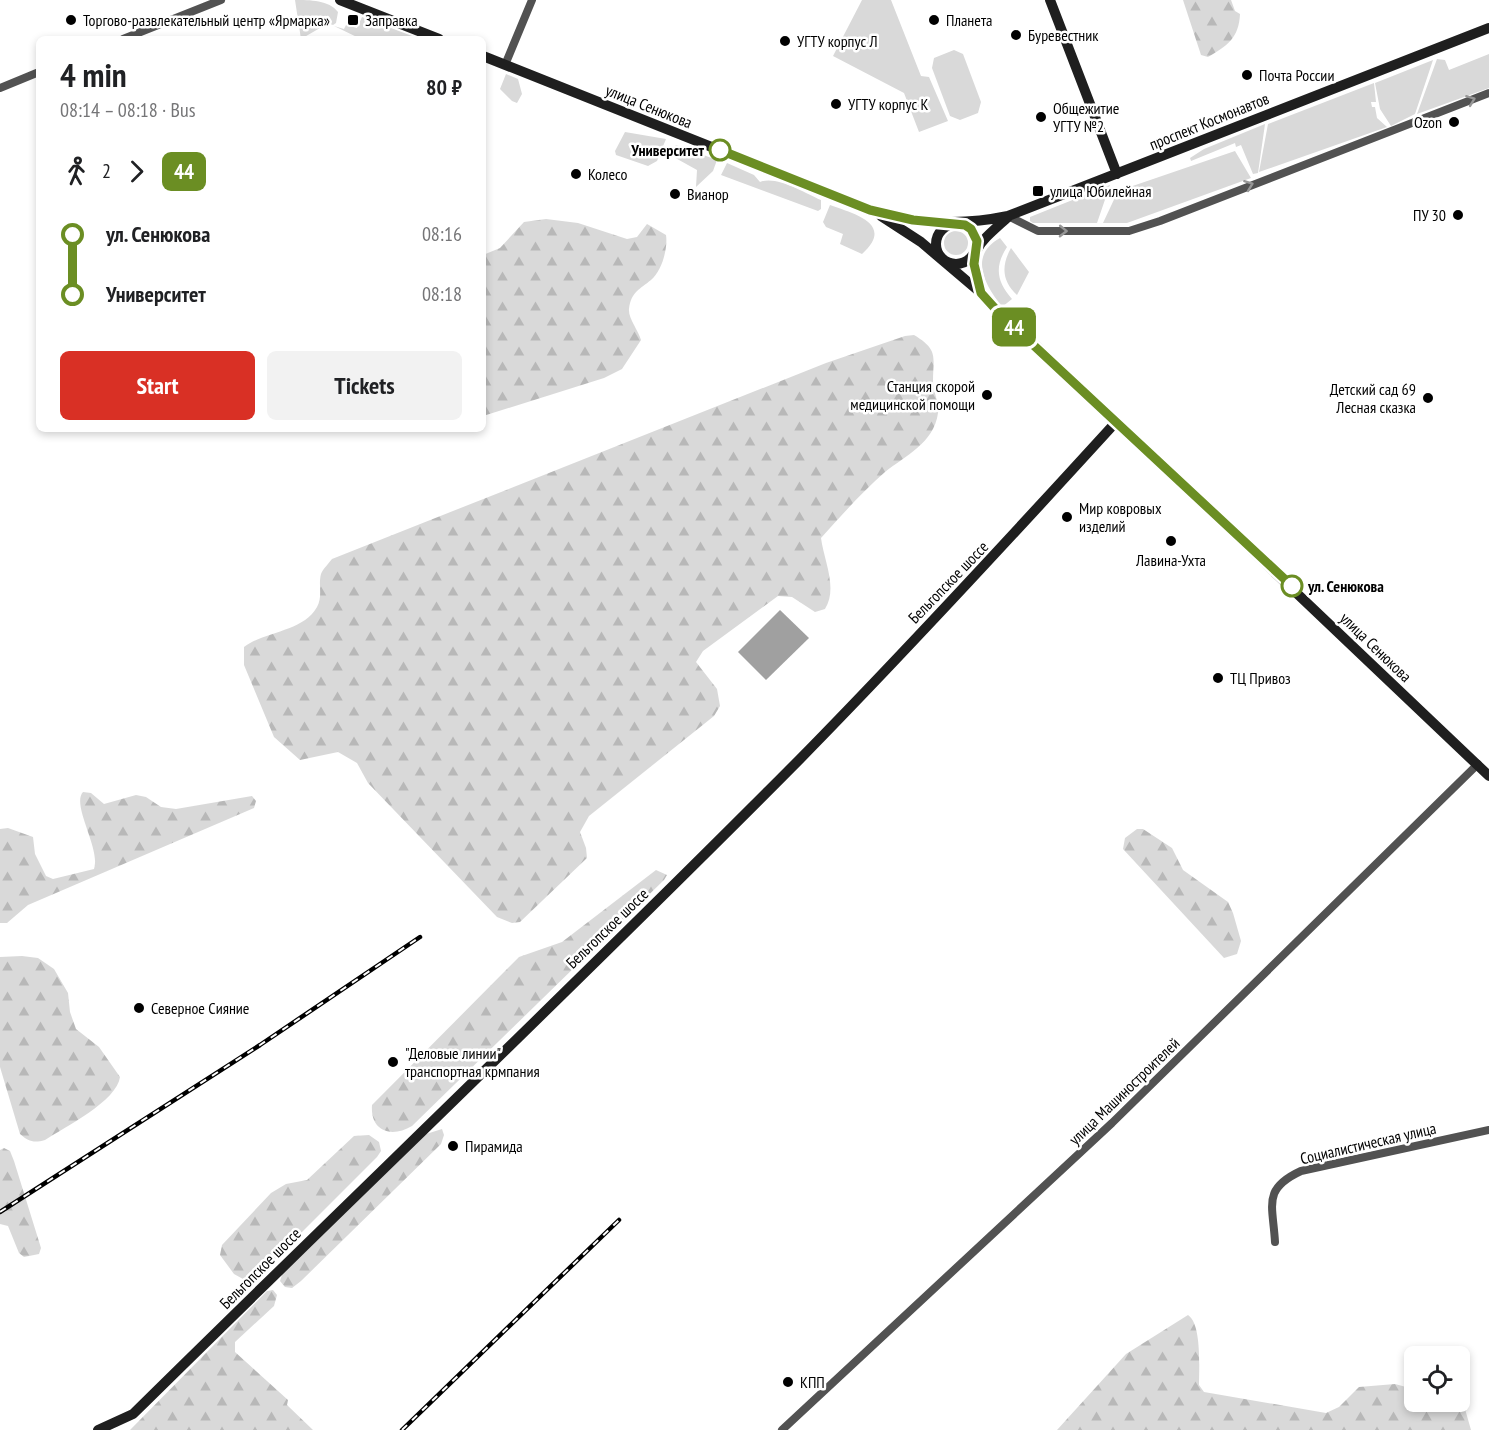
<!DOCTYPE html>
<html lang="en">
<head>
<meta charset="utf-8">
<style>
	body { margin:0; font-family:"PT Sans Narrow",sans-serif; background:#f2f2f2; color:#202124; height:100vh; display:flex; flex-direction:column; font-size:22px; white-space:nowrap }
	* { box-sizing:border-box; margin:0 }
	p { font-size:20px; color:#757577 }
	.icon { flex:none; width:33px; height:33px; fill:none; stroke:currentColor; stroke-width:2; stroke-linecap:round; stroke-linejoin:round }
	.map { position:relative; flex:1; overflow:hidden }
	.drawer { position:absolute; left:36px; top:36px; width:450px; height:396px; display:flex; flex-direction:column; background:#fff; border-radius:9px; box-shadow:0 3px 9px #0003 }
	.drawer>* { flex:none }
	.badge { padding:0 12px; border-radius:9px; font-size:21px; line-height:39px }
	.tools { position:absolute; left:1404px; top:1346px; display:grid; gap:12px }
	.tools a { display:grid; place-items:center; width:66px; height:66px; border-radius:9px; background:#fff; box-shadow:0 3px 9px #0003; font-size:30px }
	.map>.badge { position:absolute; translate:-50% -50%; box-shadow:0 0 0 3px #fff }
	.legs { display:flex; align-items:center; gap:9px; height:66px; padding:0 24px; font-size:20px }
	.legs p { margin-inline-start:auto }
	.headline { display:flex; align-items:center; justify-content:space-between; height:102px; padding:0 24px }
	h1 { font-size:33px; font-weight:600; line-height:45px }
	.cta { display:flex; gap:12px; margin-top:auto; padding:12px 24px }
	.cta a { flex:1; height:69px; border-radius:9px; background:#d93025; color:#fff; font-size:24px; font-weight:600; line-height:69px; text-align:center }
	.cta a+a { background:#f2f2f2; color:#202124 }
	ul { padding:0 24px; list-style:none }
	li { display:flex; align-items:center; gap:21px; height:60px; font-size:22px }
	li i { display:grid; place-items:center; width:9px; height:100%; margin:0 8px; background:currentColor }
	li i::after { content:''; width:15px; height:15px; margin:-8px; border:4px solid; border-radius:50%; background:#fff }
	li p { margin-inline-start:auto }
	li:first-child i { background:linear-gradient(#0000 50%,currentColor 0) }
	li:last-child i { background:linear-gradient(currentColor 50%,#0000 0) }
	.map>svg:first-child { display:block }
</style>
</head>
<body>
<div class="map">
<svg width="1489" height="1430" viewBox="0 0 1489 1430">
	<defs>
		<pattern id="forest-firs" width="22" height="20" patternUnits="userSpaceOnUse" patternTransform="scale(1.5)"><rect width="22" height="20" fill="#d9d9d9"/><path d="M5 1l3.5 6h-7zM16 11l3.5 6h-7z" fill="#b8b8b8"/></pattern>
	</defs>
	<rect width="100%" height="100%" fill="#fff"/>
	<!-- green -->
	<path fill="#d9d9d9" d="M 295,0 C 310,0 329,0 338,12 L 336,23 L 333,25 L 309,16 L 330,25 L 320,28 L 301,39 Z
		M 862,0 L 891,0 L 921,76 L 929,77 L 948,121 L 919,132 L 904,93 L 833,56 Z
		M 362,17 L 420,39 L 361,39 L 334,26 L 344,29 L 346,25 L 357,28 Z
		M 954,50 L 963,54 L 981,102 L 978,113 L 960,120 L 950,116 L 932,68 L 934,58 Z
		M 1489,54 L 1489,88 L 1417,114 L 1437,59 L 1445,60 L 1449,70 Z
		M 1433,60 L 1415,114 L 1391,126 L 1380,109 L 1375,83 Z
		M 506,74 L 518,79 L 522,94 L 517,103 L 512,101 L 500,89 Z
		M 1374,83 L 1376,102 L 1371,102 L 1372,107 L 1375,107 L 1377,118 L 1387,127 L 1259,172 L 1268,124 Z
		M 1265,124 L 1258,173 L 1253,174 L 1241,145 L 1236,147 L 1235,143 L 1191,161 L 1190,158 L 1204,149 Z
		M 625,132 L 666,139 L 657,161 L 648,166 L 616,155 L 615,151 Z
		M 676,145 L 717,160 L 713,171 L 696,187 L 697,170 L 670,155 Z
		M 1235,151 L 1251,178 L 1127,223 L 1103,223 L 1118,191 Z
		M 727,163 L 754,175 L 760,182 C 776,175 805,193 821,200 L 821,209 L 818,211 L 721,175 Z
		M 1110,185 L 1097,223 L 1033,223 L 1030,221 L 1030,217 Z
		M 830,205 C 855,214 895,224 862,254 L 840,244 L 843,234 L 826,227 L 823,222 Z
		M944 243a12 12 0 1 1 24 0a12 12 0 1 1-24 0Z
		M 1000,238 L 1007,247 C 994,267 997,282 1012,299 L 1002,307 C 985,285 968,256 1000,238 Z
		M 1011,248 L 1029,272 L 1017,295 C 1002,281 1001,266 1011,248 Z"/>
	<!-- forest -->
	<path fill="url(#forest-firs)" d="M 1183,0 L 1231,0 L 1235,11 L 1240,14 C 1239,38 1227,46 1208,57 L 1201,55 Z
		M 546,219 L 578,223 L 627,239 L 637,237 L 647,224 L 666,235 C 668,248 662,271 651,280 C 640,289 631,292 629,309 C 628,318 638,330 641,340 L 622,369 L 604,378 L 483,416 L 483,255 L 500,248 L 524,222 Z
		M 914,335 C 939,350 933,357 933,381 C 933,391 939,402 938,413 C 934,443 905,456 885,472 C 862,492 841,516 821,538 C 824,561 838,588 825,609 L 815,612 L 792,597 L 778,596 L 703,651 L 696,662 L 717,689 L 720,706 L 714,716 L 589,816 L 580,832 L 586,848 L 587,858 L 520,922 L 512,923 L 497,917 L 368,783 L 357,763 L 338,752 L 300,760 L 274,737 L 244,665 L 244,647 C 265,631 303,632 317,607 C 323,596 318,585 321,574 C 323,569 329,563 332,559 L 826,363 L 905,336 Z
		M 83,792 L 91,793 L 104,804 L 136,795 L 146,797 L 161,807 L 176,809 L 252,796 L 256,801 L 254,808 L 28,905 L 7,923 L 0,923 L 0,829 L 8,828 L 33,837 L 35,854 L 46,876 L 53,879 L 94,869 C 101,849 71,805 83,792 Z
		M 1137,829 L 1143,829 L 1172,848 L 1183,870 L 1228,902 L 1233,913 L 1241,941 L 1237,954 L 1224,958 L 1123,849 L 1125,838 Z
		M 656,870 L 667,875 L 664,880 L 412,1126 C 392,1138 370,1132 372,1105 L 519,957 L 562,942 Z
		M 22,956 L 38,958 L 54,969 L 68,993 L 70,1012 L 76,1029 L 99,1047 L 120,1077 C 117,1101 65,1127 45,1140 C 34,1143 29,1142 20,1134 L 0,1067 L 0,957 Z
		M 442,1129 L 444,1135 L 441,1144 L 301,1281 L 292,1288 L 285,1287 L 280,1281 L 283,1272 L 423,1135 Z
		M 369,1135 L 379,1142 L 381,1151 L 377,1157 L 262,1272 L 243,1279 L 234,1274 L 220,1255 L 222,1245 L 271,1193 L 286,1184 L 307,1180 L 354,1136 Z
		M 4,1148 L 10,1151 L 14,1161 L 41,1248 L 39,1254 L 24,1257 L 19,1253 L 8,1226 L 0,1224 L 0,1150 Z
		M 273,1290 L 277,1295 L 274,1306 L 235,1342 L 235,1352 L 288,1400 L 287,1405 L 313,1430 L 130,1430 L 267,1291 Z
		M 1188,1315 C 1202,1324 1199,1369 1199,1385 L 1204,1392 L 1326,1413 L 1339,1407 L 1359,1387 L 1395,1384 L 1406,1387 C 1420,1415 1437,1408 1465,1409 L 1471,1430 L 1057,1430 L 1126,1354 Z"/>
	<!-- water -->
	<path fill="#a0a0a0" d="M 780,610 L 809,638 L 766,680 L 738,652 Z"/>
	<g fill="none" stroke-linecap="round" stroke-linejoin="round">
		<!-- street -->
		<path stroke="#525252" stroke-width="8" d="M 123,39 L 221,0
			M 505,65 L 532,0
			M 0,88 L 39,72
			M 1008,216 L 1038,231 L 1129,231 L 1160,221 L 1489,93
			M 1275,1242 C 1273,1205 1262,1189 1301,1171 L 1489,1130
			M 782,1430 L 1112,1123 L 1478,764"/>
		<!-- secondary -->
		<path stroke="#1f1f1f" stroke-width="10" d="M 340,0 L 439,39
			M 1050,0 L 1117,174
			M 483,56 L 870,210 C 917,223 960,226 1008,216 L 1489,28
			M 881,216 L 921,242 L 981,293 L 1489,776
			M936 244a20 20 0 1 1 40 0a20 20 0 1 1-40 0Z
			M 981,293 C 970,247 973,249 1008,217
			M 98,1430 L 133,1414 C 354,1196 580,981 799,760 C 907,650 1012,536 1116,422"/>
		<!-- rail casing -->
		<g stroke="#000" stroke-width="4.5">
			<path id="rail" d="M 0,1212 L 260,1045 L 420,937
				M 402,1430 L 619,1220"/>
		</g>
		<!-- rail -->
		<use href="#rail" stroke="#fff" stroke-width="2" stroke-dasharray="7" stroke-linecap="butt"/>
	</g>
	<!-- one-way arrows -->
	<defs><path id="oneway-chevron" d="M-2-3.5L2.5 0L-2 3.5" fill="none" stroke-width="1.6" stroke-linecap="round" stroke-linejoin="round" transform="scale(1.5)"/></defs>
	<g stroke="#979797">
		<use href="#oneway-chevron" transform="translate(1471 100) rotate(-21)"/>
		<use href="#oneway-chevron" transform="translate(1249 185) rotate(-21)"/>
		<use href="#oneway-chevron" transform="translate(1063 231) rotate(1)"/>
	</g>
	<g fill="none" stroke-linecap="round" stroke-linejoin="round">
		<!-- line-1 casing -->
		<g stroke="#fff" stroke-width="14">
			<path id="line-1" d="M 720,150 L 870,210 L 913,220 L 965,225 L 971,229 L 977,241 L 974,264 L 981,293 L 1000,314 L 1292,586"/>
		</g>
		<!-- line-1 -->
		<use href="#line-1" stroke="#6b8e23" stroke-width="9"/>
	</g>
	<!-- markers -->
	<g fill="#000" stroke="#fff" stroke-width="2">
		<circle cx="71" cy="20" r="6"/>
		<rect x="347" y="14" width="12" height="12" rx="3"/>
		<circle cx="934" cy="20" r="6"/>
		<circle cx="1016" cy="35" r="6"/>
		<circle cx="785" cy="41" r="6"/>
		<circle cx="1247" cy="75" r="6"/>
		<circle cx="836" cy="104" r="6"/>
		<circle cx="1041" cy="117" r="6"/>
		<circle cx="1454" cy="122" r="6"/>
		<circle cx="576" cy="174" r="6"/>
		<rect x="1032" y="185" width="12" height="12" rx="3"/>
		<circle cx="675" cy="194" r="6"/>
		<circle cx="1458" cy="215" r="6"/>
		<circle cx="987" cy="395" r="6"/>
		<circle cx="1428" cy="398" r="6"/>
		<circle cx="1067" cy="517" r="6"/>
		<circle cx="1171" cy="541" r="6"/>
		<circle cx="1218" cy="678" r="6"/>
		<circle cx="139" cy="1008" r="6"/>
		<circle cx="393" cy="1062" r="6"/>
		<circle cx="453" cy="1146" r="6"/>
		<circle cx="788" cy="1382" r="6"/>
	</g>
	<g fill="#fff" stroke="#6b8e23" stroke-width="3">
		<circle cx="720" cy="150" r="10"/>
		<circle cx="1292" cy="586" r="10"/>
	</g>
	<g text-anchor="middle" stroke-width="5" stroke-linejoin="round" paint-order="stroke">
		<!-- poi labels -->
		<g font-size="16" fill="#000" stroke="#fff" text-anchor="start">
			<text x="83" y="26">Торгово-развлекательный центр «Ярмарка»</text>
			<text x="365" y="26">Заправка</text>
			<text x="946" y="26">Планета</text>
			<text x="1028" y="41">Буревестник</text>
			<text x="797" y="47">УГТУ корпус Л</text>
			<text x="1259" y="81">Почта России</text>
			<text x="848" y="110">УГТУ корпус К</text>
			<text x="1053" y="114">Общежитие<tspan x="1053" dy="18">УГТУ №2</tspan></text>
			<text x="1442" y="128" text-anchor="end">Ozon</text>
			<text x="588" y="180">Колесо</text>
			<text x="1050" y="197">улица Юбилейная</text>
			<text x="687" y="200">Вианор</text>
			<text x="1446" y="221" text-anchor="end">ПУ 30</text>
			<text x="975" y="392" text-anchor="end">Станция скорой<tspan x="975" dy="18">медицинской помощи</tspan></text>
			<text x="1416" y="395" text-anchor="end">Детский сад 69<tspan x="1416" dy="18">Лесная сказка</tspan></text>
			<text x="1079" y="514">Мир ковровых<tspan x="1079" dy="18">изделий</tspan></text>
			<text x="1171" y="566" text-anchor="middle">Лавина-Ухта</text>
			<text x="1230" y="684">ТЦ Привоз</text>
			<text x="151" y="1014">Северное Сияние</text>
			<text x="405" y="1059">"Деловые линии"<tspan x="405" dy="18">транспортная крмпания</tspan></text>
			<text x="465" y="1152">Пирамида</text>
			<text x="800" y="1388">КПП</text>
		</g>
		<!-- street labels -->
		<g font-size="16" fill="#000" stroke="#fff">
			<text transform="translate(649 106) rotate(22)" y="6">улица Сенюкова</text>
			<text transform="translate(1209 121) rotate(-22)" y="6">проспект Космонавтов</text>
			<text transform="translate(948 582) rotate(-46)" y="6">Бельгопское шоссе</text>
			<text transform="translate(1376 647) rotate(44)" y="6">улица Сенюкова</text>
			<text transform="translate(607 928) rotate(-44)" y="6">Бельгопское шоссе</text>
			<text transform="translate(1124 1091) rotate(-44)" y="6">улица Машиностроителей</text>
			<text transform="translate(1368 1143) rotate(-13)" y="6">Социалистическая улица</text>
			<text transform="translate(260 1268) rotate(-45)" y="6">Бельгопское шоссе</text>
		</g>
		<!-- stop labels -->
		<g font-size="16" font-weight="bold" fill="#000" stroke="#fff" text-anchor="end">
			<text x="704" y="156">Университет</text>
			<text x="1308" y="592" text-anchor="start">ул. Сенюкова</text>
		</g>
	</g>
</svg>
<div class="tools">
<a><svg class="icon" aria-label="locate" viewBox="0 0 24 24"><circle cx="12" cy="12" r="6"/><path d="M12 2v4M12 18v4M2 12h4M18 12h4"/></svg></a>
</div>
<b class="badge" style="left:1014px;top:327px;background:#6b8e23;color:#fff">44</b>
<section class="drawer">
<div class="headline"><div><h1>4 min</h1><p>08:14 – 08:18 · Bus</p></div><b>80 ₽</b></div>
<div class="legs"><svg class="icon" aria-label="walk" viewBox="0 0 24 24"><circle cx="13" cy="4" r="2"/><path d="M13 8l-2 6 4 7M11 14l-3 7M7 12l3-4h3l4 4"/></svg>2<svg class="icon" aria-label="forward" viewBox="0 0 24 24"><path d="M9 5l7 7-7 7"/></svg><b class="badge" style="background:#6b8e23;color:#fff">44</b></div>
<ul>
<li><i style="color:#6b8e23"></i><b>ул. Сенюкова</b><p>08:16</p></li>
<li><i style="color:#6b8e23"></i><b>Университет</b><p>08:18</p></li>
</ul>
<div class="cta"><a>Start</a><a>Tickets</a></div>
</section>
</div>
</body>
</html>
